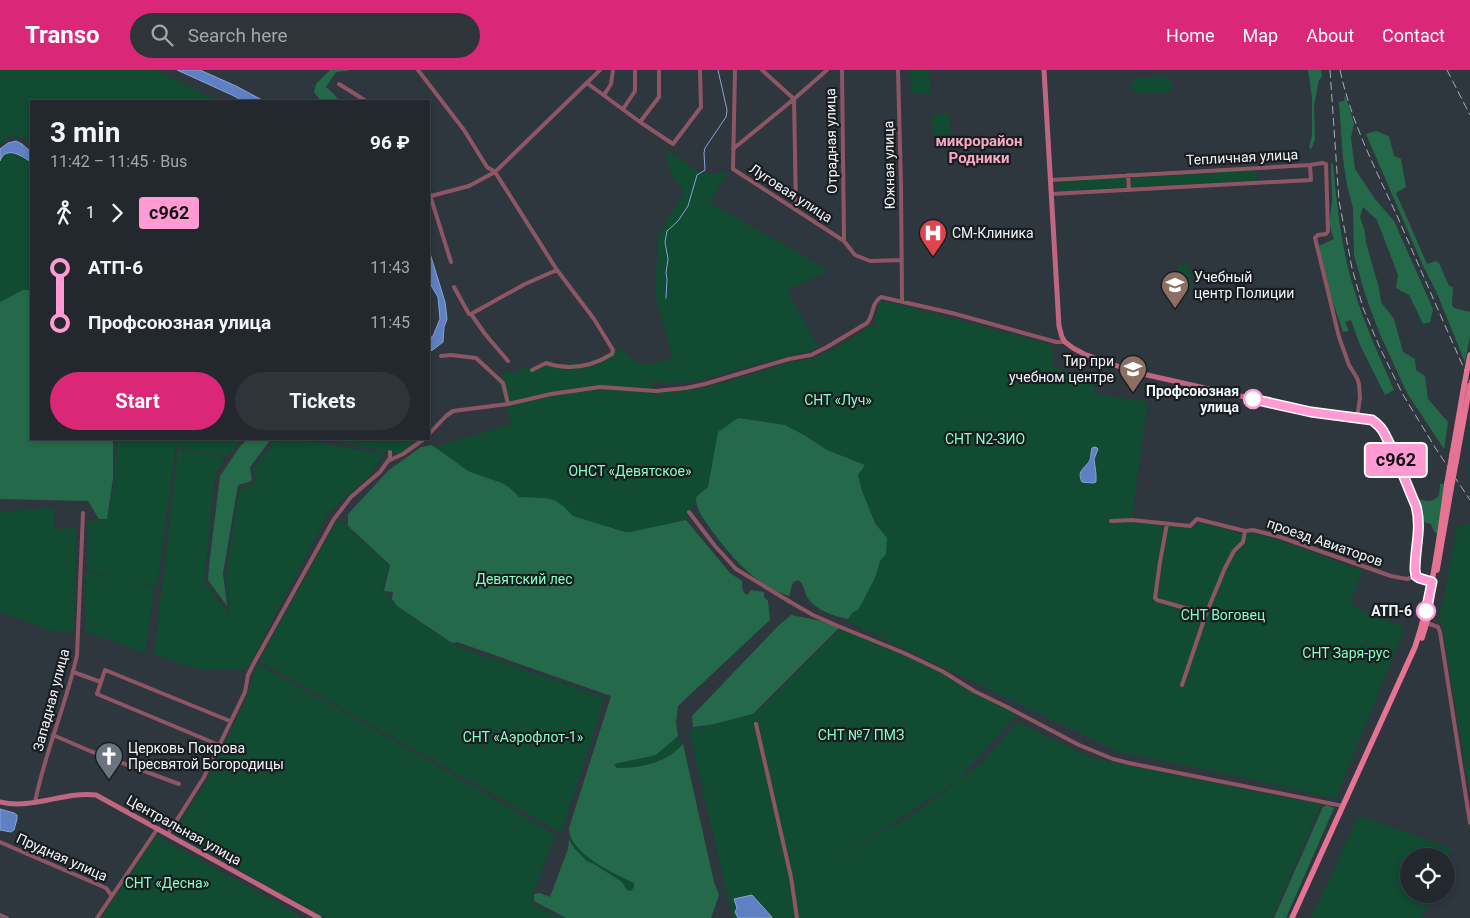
<!DOCTYPE html>
<html lang="en">
<head>
<meta charset="utf-8">
<style>
	body { margin:0; font-family:Roboto,sans-serif; background:#2e343a; color:#f1f3f6; height:100vh; display:flex; flex-direction:column; font-size:19px; white-space:nowrap }
	* { box-sizing:border-box; margin:0 }
	p { font-size:16px; color:#a2a6aa }
	.icon { flex:none; width:28px; height:28px; fill:none; stroke:currentColor; stroke-width:2; stroke-linecap:round; stroke-linejoin:round }
	.map { position:relative; flex:1; overflow:hidden }
	.details { position:absolute; left:30px; top:30px; width:400px; height:340px; display:flex; flex-direction:column; background:#22282e; border-radius:0px; box-shadow:0 2px 8px #0003,0 0 0 1px #3f444a }
	.details>* { flex:none }
	.badge { padding:0 10px; border-radius:4px; font-size:18px; line-height:32px }
	.fabs { position:absolute; left:1400px; top:778px; display:grid; gap:10px }
	.fabs a { display:grid; place-items:center; width:55px; height:55px; border-radius:50%; background:#22282e; box-shadow:0 2px 8px #0003,0 0 0 1px #3f444a; font-size:25px }
	.map>.badge { position:absolute; translate:-50% -50%; box-shadow:0 0 0 2px #fff }
	.legs { display:flex; align-items:center; gap:8px; height:55px; padding:0 20px; font-size:16px }
	.legs p { margin-inline-start:auto }
	.summary { display:flex; align-items:center; justify-content:space-between; height:85px; padding:0 20px }
	h1 { font-size:28px; font-weight:700; line-height:38px }
	.cta { display:flex; gap:10px; margin-top:auto; padding:10px 20px }
	.cta a { flex:1; height:58px; border-radius:30px; background:#db2777; color:#fff; font-size:20px; font-weight:700; line-height:58px; text-align:center }
	.cta a+a { background:#2e343a; color:#f1f3f6 }
	ul { padding:0 20px; list-style:none }
	li { display:flex; align-items:center; gap:18px; height:55px; font-size:19px }
	li i { display:grid; place-items:center; width:8px; height:100%; margin:0 6px; background:currentColor }
	li i::after { content:''; width:12px; height:12px; margin:-6px; border:4px solid; border-radius:50%; background:#22282e }
	li p { margin-inline-start:auto }
	li:first-child i { background:linear-gradient(#0000 50%,currentColor 0) }
	li:last-child i { background:linear-gradient(currentColor 50%,#0000 0) }
	header { display:flex; align-items:center; gap:30px; box-sizing:border-box; height:70px; padding:0 25px; background:#db2777; color:#fff }
	header strong { font-size:24px }
	nav { display:flex; gap:28px; margin-inline-start:auto; font-size:18px }
	.search { width:350px; height:45px; background:#2e343a; display:flex; align-items:center; gap:12px; box-sizing:border-box; padding:0 18px; border-radius:28px; color:#a2a6aa; font-size:19px }
	.map>svg:first-child { display:block }
</style>
</head>
<body>
<header>
<strong>Transo</strong>
<div class="search"><svg class="icon" aria-label="search" viewBox="0 0 24 24"><circle cx="10" cy="10" r="6"/><path d="M15 15l6 6"/></svg>Search here</div>
<nav><a>Home</a><a>Map</a><a>About</a><a>Contact</a></nav>
</header>
<div class="map">
<svg width="1470" height="848" viewBox="0 0 1470 848">
	<rect width="100%" height="100%" fill="#2e363e"/>
	<!-- green -->
	<path fill="#114b32" d="M 0,0 L 156,0 L 218,31 L 31,31 L 31,73 L 25,68 L 9,66 L 0,75 Z
		M 910,0 L 929,0 L 931,23 L 911,24 Z
		M 1164,6 L 1171,9 C 1179,28 1149,23 1138,23 C 1130,20 1129,12 1136,8 Z
		M 949,44 L 951,64 L 933,65 L 932,45 Z
		M 666,80 L 701,103 L 710,104 L 728,101 L 709,133 L 794,180 L 828,201 L 787,220 L 819,278 L 691,312 L 662,313 L 652,310 L 653,323 L 698,319 L 744,307 L 787,293 L 811,289 L 835,279 L 870,256 L 875,256 C 875,247 876,238 881,230 L 1052,275 L 1053,297 L 1095,311 L 1094,324 L 1148,332 L 1132,445 L 1135,451 L 1195,458 L 1199,452 L 1241,464 L 1252,462 L 1293,475 L 1362,501 L 1350,533 L 1365,542 L 1405,557 L 1336,729 L 1256,710 L 1119,682 L 849,552 L 848,549 L 875,508 L 880,491 L 886,476 L 886,468 C 872,450 863,427 858,405 L 865,395 L 827,380 L 804,365 L 785,355 L 738,348 L 712,394 L 708,417 L 696,427 L 696,433 L 686,450 L 629,462 L 625,462 L 573,446 L 544,428 L 519,427 L 510,418 L 502,413 L 468,401 L 435,377 L 512,354 L 497,308 L 508,301 L 510,304 L 514,303 L 525,297 L 531,298 L 548,290 C 573,301 598,289 621,278 C 625,282 628,287 633,290 C 645,298 661,292 673,287 L 658,237 L 655,221 L 658,165 L 684,123 C 681,115 673,110 670,101 C 668,95 668,87 666,80 Z
		M 8,83 L 23,86 L 31,92 L 28,101 L 31,104 L 31,220 L 23,220 L 0,232 L 0,91 L 1,87 Z
		M 1256,99 L 1257,111 L 1131,117 L 1131,108 Z
		M 1126,107 L 1127,117 L 1059,121 L 1059,112 Z
		M 1188,194 C 1192,199 1194,215 1190,221 L 1182,222 L 1179,219 L 1177,199 L 1179,195 Z
		M 117,369 L 241,369 L 227,386 L 182,378 L 176,375 L 157,517 L 134,512 L 154,518 L 145,583 L 85,561 L 86,501 L 114,508 L 87,499 L 87,451 L 107,450 L 115,408 Z
		M 276,369 L 298,369 L 385,384 L 369,406 L 329,442 L 247,599 L 198,599 L 154,585 L 178,379 L 225,387 L 215,406 L 204,511 L 229,544 L 226,505 L 239,420 L 257,412 L 253,400 Z
		M 321,369 L 417,369 L 400,384 Z
		M 54,437 L 55,459 L 76,458 L 74,561 L 52,561 L 0,542 L 0,442 Z
		M 338,449 L 389,495 L 382,518 L 396,536 L 455,576 L 605,628 L 561,763 L 259,591 Z
		M 1470,454 L 1470,726 L 1442,556 L 1438,548 L 1442,537 L 1457,456 Z
		M 840,559 L 929,595 L 1018,643 L 957,711 L 875,764 L 828,791 L 914,744 L 981,694 L 1017,652 L 1092,688 L 1321,735 L 1272,848 L 734,848 L 729,833 L 689,660 L 756,644 Z
		M 257,594 L 321,630 L 322,629 L 556,765 L 532,825 L 532,834 L 560,848 L 325,848 L 173,763 L 204,715 L 244,634 Z
		M 678,666 L 683,674 C 665,693 642,698 617,698 L 614,694 L 656,684 Z
		M 1361,746 L 1452,779 L 1446,791 L 1446,786 L 1409,786 L 1409,824 L 1432,824 L 1422,848 L 1311,848 L 1356,750 Z
		M 569,764 C 581,789 610,801 634,813 L 634,817 L 631,821 C 624,819 622,812 617,808 C 602,797 568,785 569,764 Z
		M 156,766 L 305,848 L 101,848 Z"/>
	<!-- forest -->
	<path fill="#246a4a" d="M 330,0 L 348,0 L 347,1 L 336,2 L 326,17 L 334,24 L 339,31 L 321,31 L 314,22 L 316,14 Z
		M 1308,0 L 1321,0 L 1322,7 L 1319,10 L 1314,36 L 1315,69 L 1311,80 L 1309,76 L 1312,66 L 1312,27 Z
		M 1345,25 L 1354,53 L 1351,68 L 1355,99 L 1375,129 L 1394,151 L 1433,239 L 1430,252 L 1423,254 L 1409,225 L 1396,218 L 1398,205 L 1377,150 L 1363,137 L 1360,147 L 1365,162 L 1366,173 L 1379,218 L 1381,232 L 1394,249 L 1403,282 L 1415,289 L 1416,300 L 1425,306 L 1428,329 L 1448,352 L 1444,379 L 1407,323 L 1379,262 L 1365,224 L 1354,185 L 1353,138 L 1347,115 L 1343,89 L 1339,32 L 1344,31 Z
		M 1376,61 L 1389,66 L 1394,86 L 1401,89 L 1406,117 L 1396,123 L 1427,194 L 1436,191 L 1439,193 L 1449,216 L 1453,217 L 1452,235 L 1454,238 L 1470,242 L 1470,266 L 1465,292 L 1436,221 L 1423,196 L 1366,64 Z
		M 1331,93 L 1333,94 C 1337,135 1341,176 1353,216 C 1363,252 1379,285 1394,320 L 1385,325 L 1360,275 L 1351,250 L 1345,252 L 1349,261 L 1343,262 L 1327,215 L 1319,176 L 1334,169 C 1327,151 1331,147 1332,130 C 1332,117 1331,105 1331,93 Z
		M 23,220 L 31,220 L 31,369 L 113,369 L 113,408 L 107,449 L 99,449 L 88,431 L 0,429 L 0,232 Z
		M 738,348 L 785,355 L 804,365 L 827,380 L 865,395 L 858,405 L 862,421 L 875,453 L 887,468 L 886,484 L 880,491 L 875,508 L 858,540 L 853,542 L 848,549 C 834,546 815,540 807,527 C 804,520 804,514 798,510 C 790,512 792,519 789,526 C 755,515 730,486 710,458 C 703,448 696,440 696,427 L 708,417 L 718,362 Z
		M 248,369 L 271,369 L 250,397 L 252,411 L 238,415 L 223,503 L 227,536 L 208,510 L 209,496 L 220,406 L 241,375 Z
		M 432,375 L 468,401 L 502,413 L 510,418 L 519,427 L 544,428 L 554,430 L 563,436 L 573,446 L 625,462 L 630,462 L 686,450 L 730,503 L 742,511 C 742,517 742,522 747,525 L 751,520 L 764,522 L 764,527 L 768,531 L 770,550 L 678,636 L 676,653 L 678,666 L 656,685 L 614,694 L 617,698 C 642,698 666,693 683,674 L 714,812 L 719,825 L 711,848 L 566,848 L 534,831 L 534,824 L 540,823 L 550,827 L 568,779 L 569,769 L 574,778 L 587,791 L 594,794 L 616,808 L 622,812 L 627,820 L 631,821 L 634,817 L 634,813 C 615,804 568,783 569,758 L 611,626 L 457,572 L 452,573 L 397,536 L 392,529 L 393,522 L 384,521 L 390,495 L 348,456 L 348,444 L 389,400 L 421,377 Z
		M 1440,414 L 1445,414 L 1437,463 L 1434,462 L 1431,454 L 1424,452 L 1417,430 L 1419,429 C 1428,432 1432,432 1439,426 Z
		M 791,545 L 822,551 L 839,558 L 753,644 L 710,655 L 693,657 L 692,646 L 778,556 Z
		M 1327,735 L 1334,738 L 1286,848 L 1274,848 L 1323,737 Z"/>
	<!-- water -->
	<path fill="#5f80c3" stroke="#8aa3d4" d="M 177,0 L 200,0 L 236,16 L 264,31 L 243,31 L 232,25 Z
		M 16,71 L 22,74 L 31,82 L 31,92 C 22,86 6,75 0,91 L 0,79 L 8,73 Z
		M 429,180 L 445,232 L 447,249 L 444,257 L 443,272 L 434,279 L 429,282 L 429,269 L 433,266 L 440,249 L 438,227 L 429,212 Z
		M 1096,377 L 1098,379 L 1094,389 L 1096,404 L 1096,412 L 1093,413 L 1082,412 C 1076,400 1086,398 1090,390 C 1091,387 1091,381 1092,378 Z
		M 0,739 L 14,743 L 17,745 L 17,749 L 14,760 L 11,762 L 0,760 Z
		M 752,825 L 771,846 L 772,848 L 738,848 L 735,842 L 737,838 L 734,829 Z"/>
	<g fill="none" stroke-linecap="round" stroke-linejoin="round">
		<!-- stream -->
		<path stroke="#8aa3d4" stroke-width="1" d="M 666,228 L 667,209 L 666,203 L 668,189 L 665,172 L 667,161 L 678,151 L 688,136 L 697,105 L 705,100 L 704,83 L 705,78 L 726,47 L 727,40 L 718,0"/>
		<!-- street -->
		<path stroke="#8e5665" stroke-width="4" d="M 418,0 L 464,60 L 487,97 L 495,102 L 557,200 L 525,214 L 471,244 L 485,264 L 508,291
			M 735,0 L 733,99 L 844,171 L 855,185 L 870,191 L 902,190
			M 762,0 L 794,29 L 796,140
			M 842,0 L 844,171
			M 898,0 L 901,116 L 902,231
			M 587,13 L 640,52 L 673,74 L 701,37 L 700,0
			M 339,14 L 366,31
			M 604,25 L 611,14 L 613,0
			M 623,39 L 635,21 L 635,0
			M 640,52 L 659,27 L 659,0
			M 733,79 L 794,29 L 827,0
			M 1310,95 L 1322,93 L 1326,94 L 1328,161 L 1326,164 L 1318,165 L 1315,168 L 1339,267 L 1349,295 L 1357,308 L 1359,314 L 1360,328 L 1357,348
			M 1128,105 L 1129,120
			M 1051,110 L 1310,95 L 1311,110 L 1051,124
			M 429,122 L 451,192
			M 431,126 L 469,116 L 495,102 L 600,0
			M 454,217 L 469,244 L 471,244
			M 441,286 L 451,285 L 476,288 L 503,313 L 508,334
			M 532,300 L 546,293 C 570,301 591,297 612,284 L 613,280 L 594,249 L 557,200
			M 429,364 L 446,346 L 453,341 L 508,334 L 551,324 L 600,317 L 656,321 L 686,318 L 705,314 L 789,289 L 811,285 L 827,277 L 867,253 C 874,245 871,233 881,227 L 952,243 L 1056,272 L 1065,272
			M 390,390 L 403,384 L 424,369
			M 689,442 L 715,476 L 736,499 L 792,533 L 813,545 L 838,556 L 904,583 L 942,601 L 974,621 L 1005,636 L 1079,675 L 1113,689 L 1129,693 L 1343,736
			M 1111,451 L 1132,450 L 1190,456 L 1197,449 L 1245,461 L 1253,460 L 1280,467 L 1391,506 L 1407,509 L 1416,506
			M 1167,454 L 1160,492 L 1155,528 L 1157,530 L 1206,544
			M 1427,553 L 1438,557 L 1440,562 L 1470,753
			M 73,602 L 101,612
			M 1182,615 L 1206,544 L 1225,498 L 1234,481 L 1243,472 L 1245,461
			M 756,654 L 791,807 L 797,848
			M 53,665 L 90,681 L 179,714
			M 219,675 L 97,624 L 105,600 L 230,651
			M 35,732 C 45,682 66,635 77,585 L 83,443
			M 168,764 L 204,707 L 245,622 L 248,605 L 254,593 L 334,449 L 351,427 L 380,402 L 390,388 L 390,382
			M 0,772 L 106,818 L 112,826
			M 0,845 L 7,848
			M 97,848 L 158,758"/>
		<!-- secondary -->
		<path stroke="#bf6780" stroke-width="5" d="M 1044,0 L 1059,256 L 1062,267 L 1065,272 L 1073,278 L 1084,284 L 1134,302 L 1311,342 L 1372,350 C 1376,353 1380,356 1383,361 C 1396,384 1406,412 1416,436 C 1419,446 1420,455 1419,465 C 1418,478 1413,492 1416,506 L 1419,508 L 1435,512
			M 0,732 C 32,740 65,721 96,725 L 319,848"/>
		<!-- primary -->
		<path stroke="#e47394" stroke-width="5.5" d="M 1452,385 L 1464,316
			M 1456,392 L 1470,315
			M 1437,500 L 1451,419
			M 1422,568 L 1430,542 L 1432,526
			M 1292,848 L 1415,577 C 1433,524 1439,468 1447,413"/>
		<!-- rail -->
		<path stroke="#a9afb5" stroke-width="1" stroke-dasharray="8 4" stroke-linecap="butt" d="M 1330,0 L 1339,131 L 1352,198 L 1363,238 L 1380,278 L 1402,323 L 1436,379 L 1470,430
			M 1340,0 C 1351,52 1376,100 1398,148 C 1422,203 1446,258 1470,312
			M 1447,0 L 1470,45"/>
		<!-- primary-bridge -->
		<path stroke="#e47394" stroke-width="5.5" d="M 1464,316 L 1470,285
			M 1447,413 L 1452,385
			M 1451,419 L 1456,392"/>
	</g>
	<g fill="none" stroke-linecap="round" stroke-linejoin="round">
		<!-- line-1 casing -->
		<g stroke="#fff" stroke-width="11">
			<path id="line-1" d="M 1253,329 L 1311,342 L 1372,350 C 1376,353 1380,356 1383,361 C 1396,384 1405,411 1416,436 C 1422,458 1415,477 1415,500 L 1416,506 L 1419,508 L 1432,512 L 1426,541"/>
		</g>
		<!-- line-1 -->
		<use href="#line-1" stroke="#ff9ad2" stroke-width="8"/>
	</g>
	<!-- icons -->
	<defs>
		<g id="hospital-pin" transform="scale(1.4375)"><path d="M0 17L-7.5 6A9.5 9.5 0 1 1 7.5 6Z" fill="#e0444e" stroke="#191d20"/><path d="M-5-5h3v3.5h4V-5h3V5h-3V1.5h-4V5h-3Z" fill="#fff"/></g>
		<g id="university-pin" transform="scale(1.4375)"><path d="M0 17L-7.5 6A9.5 9.5 0 1 1 7.5 6Z" fill="#8d6e63" stroke="#191d20"/><path d="M0-5L7-2L0 1L-7-2ZM-4 1L0 2.5L4 1V4Q0 6-4 4Z" fill="#fff"/></g>
		<g id="church-pin" transform="scale(1.4375)"><path d="M0 17L-7.5 6A9.5 9.5 0 1 1 7.5 6Z" fill="#6b7280" stroke="#191d20"/><path d="M-1.2-6h2.4v3.5h3.3v2.4h-3.3V6h-2.4V-.1h-3.3v-2.4h3.3Z" fill="#fff"/></g>
	</defs>
	<g fill-rule="evenodd">
		<use href="#hospital-pin" x="933" y="163"/>
		<use href="#university-pin" x="1175" y="215"/>
		<use href="#university-pin" x="1133" y="299"/>
		<use href="#church-pin" x="109" y="686"/>
	</g>
	<!-- markers -->
	<g fill="#fff" stroke="#ff9ad2" stroke-width="2.5">
		<circle cx="1253" cy="329" r="9"/>
		<circle cx="1426" cy="541" r="9"/>
	</g>
	<g text-anchor="middle" stroke-width="4.5" stroke-linejoin="round" paint-order="stroke">
		<!-- street labels -->
		<g font-size="14" fill="#f0f5fa" stroke="#191d20">
			<text transform="translate(831 71) rotate(-91)" y="5">Отрадная улица</text>
			<text transform="translate(1242 87) rotate(-3)" y="5">Тепличная улица</text>
			<text transform="translate(889 95) rotate(-91)" y="5">Южная улица</text>
			<text transform="translate(791 123) rotate(33)" y="5">Луговая улица</text>
			<text transform="translate(1325 472) rotate(19)" y="5">проезд Авиаторов</text>
			<text transform="translate(51 630) rotate(-75)" y="5">Западная улица</text>
			<text transform="translate(184 760) rotate(29)" y="5">Центральная улица</text>
			<text transform="translate(62 787) rotate(24)" y="5">Прудная улица</text>
		</g>
		<!-- poi labels -->
		<g font-size="14" fill="#f0f5fa" stroke="#191d20" text-anchor="start">
			<text x="952" y="168">СМ-Клиника</text>
			<text x="1194" y="212">Учебный<tspan x="1194" dy="16">центр Полиции</tspan></text>
			<text x="1114" y="296" text-anchor="end">Тир при<tspan x="1114" dy="16">учебном центре</tspan></text>
			<text x="128" y="683">Церковь Покрова<tspan x="128" dy="16">Пресвятой Богородицы</tspan></text>
		</g>
		<!-- stop labels -->
		<g font-size="14" font-weight="bold" fill="#f0f5fa" stroke="#191d20" text-anchor="end">
			<text x="1239" y="326">Профсоюзная<tspan x="1239" dy="16">улица</tspan></text>
			<text x="1412" y="546">АТП-6</text>
		</g>
		<!-- park labels -->
		<g font-size="14" fill="#85fec2" stroke="#191d20">
			<text x="838" y="335">СНТ «Луч»</text>
			<text x="985" y="374">СНТ N2-ЗИО</text>
			<text x="630" y="406">ОНСТ «Девятское»</text>
			<text x="524" y="514">Девятский лес</text>
			<text x="1223" y="550">СНТ Воговец</text>
			<text x="1346" y="588">СНТ Заря-рус</text>
			<text x="861" y="670">СНТ №7 ПМЗ</text>
			<text x="523" y="672">СНТ «Аэрофлот-1»</text>
			<text x="167" y="818">СНТ «Десна»</text>
		</g>
		<!-- neighbourhood labels -->
		<g font-size="15" font-weight="bold" fill="#f8a8c3" stroke="#191d20">
			<text x="979" y="76">микрорайон<tspan x="979" dy="17">Родники</tspan></text>
		</g>
	</g>
</svg>
<div class="fabs">
<a><svg class="icon" aria-label="locate" viewBox="0 0 24 24"><circle cx="12" cy="12" r="6"/><path d="M12 2v4M12 18v4M2 12h4M18 12h4"/></svg></a>
</div>
<b class="badge" style="left:1396px;top:390px;background:#ff9ad2;color:#111">с962</b>
<section class="details">
<div class="summary"><div><h1>3 min</h1><p>11:42 – 11:45 · Bus</p></div><b>96 ₽</b></div>
<div class="legs"><svg class="icon" aria-label="walk" viewBox="0 0 24 24"><circle cx="13" cy="4" r="2"/><path d="M13 8l-2 6 4 7M11 14l-3 7M7 12l3-4h3l4 4"/></svg>1<svg class="icon" aria-label="forward" viewBox="0 0 24 24"><path d="M9 5l7 7-7 7"/></svg><b class="badge" style="background:#ff9ad2;color:#111">с962</b></div>
<ul>
<li><i style="color:#ff9ad2"></i><b>АТП-6</b><p>11:43</p></li>
<li><i style="color:#ff9ad2"></i><b>Профсоюзная улица</b><p>11:45</p></li>
</ul>
<div class="cta"><a>Start</a><a>Tickets</a></div>
</section>
</div>
</body>
</html>
